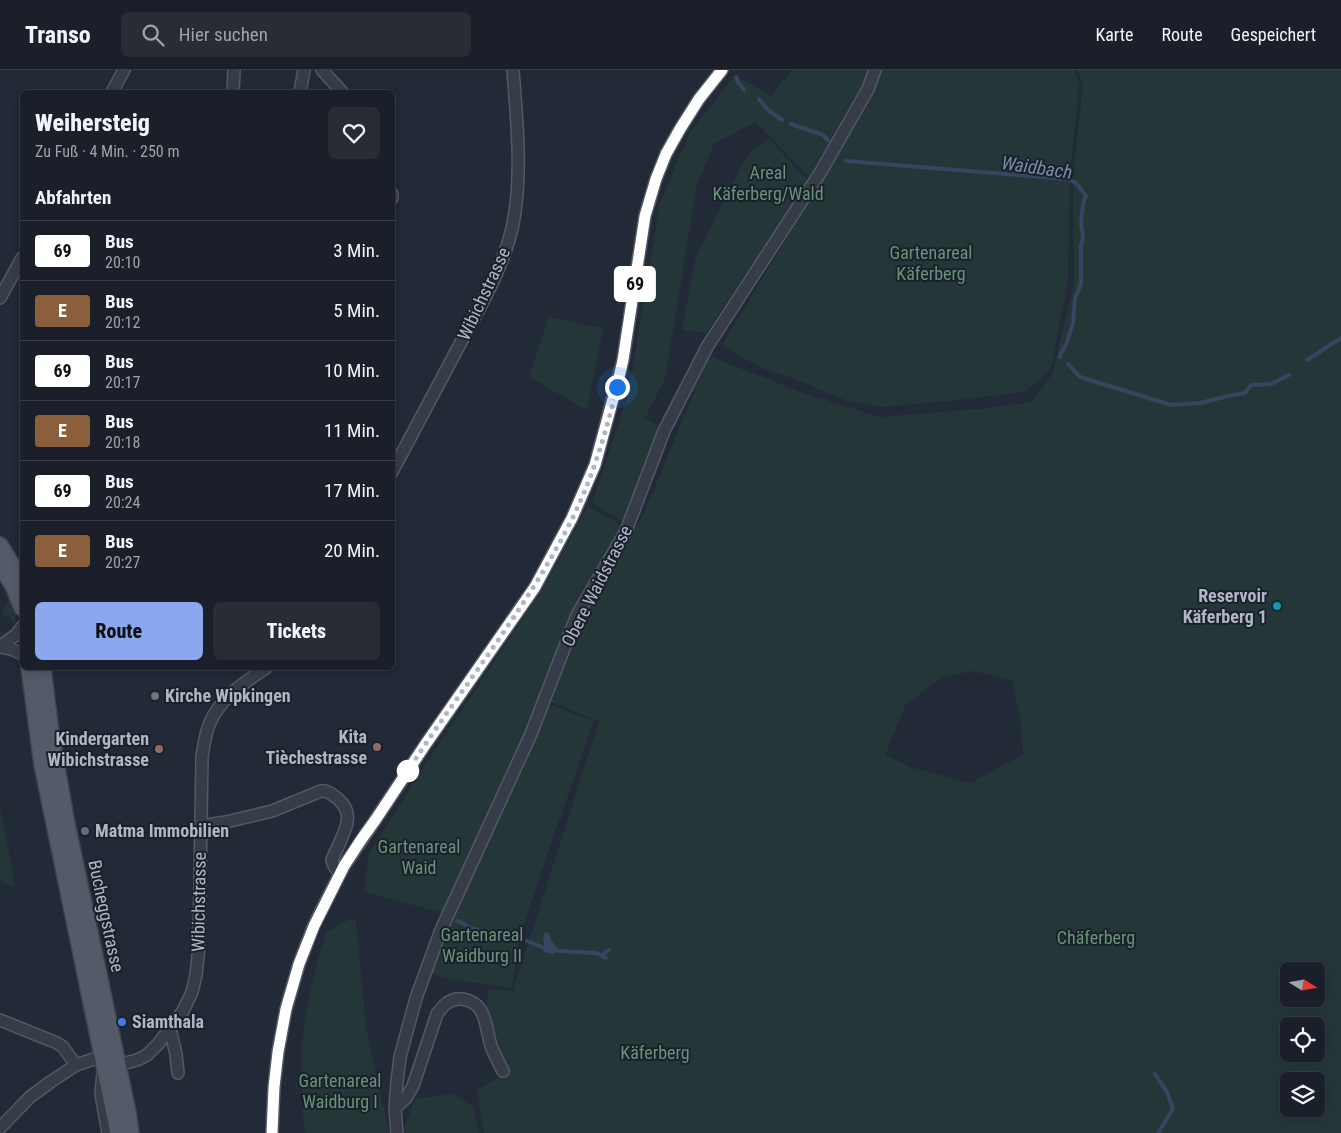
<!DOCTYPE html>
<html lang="de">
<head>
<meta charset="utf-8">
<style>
	body { margin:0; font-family:"Roboto Condensed",sans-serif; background:#272c35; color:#f1f3f6; height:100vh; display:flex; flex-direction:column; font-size:19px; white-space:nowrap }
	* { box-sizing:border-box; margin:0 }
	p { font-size:16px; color:#9fa2a8 }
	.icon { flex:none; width:28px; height:28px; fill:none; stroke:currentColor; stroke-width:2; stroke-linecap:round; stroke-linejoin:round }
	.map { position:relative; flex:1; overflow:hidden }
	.drawer { position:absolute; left:20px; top:20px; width:375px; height:580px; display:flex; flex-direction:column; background:#1a1f29; border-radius:8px; box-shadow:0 2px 8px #0003,0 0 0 1px #383d46 }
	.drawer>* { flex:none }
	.badge { padding:0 10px; border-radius:4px; font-size:18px; line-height:32px }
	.needle { width:32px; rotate:101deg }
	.controls { position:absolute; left:1280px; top:892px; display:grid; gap:10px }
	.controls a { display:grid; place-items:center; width:45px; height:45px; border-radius:8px; background:#1a1f29; box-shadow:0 2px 8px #0003,0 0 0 1px #383d46; font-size:25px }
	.you { position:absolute; width:25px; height:25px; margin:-12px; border:4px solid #fff; border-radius:50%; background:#1a73e8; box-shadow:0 0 0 8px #1a73e833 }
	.map>.badge { position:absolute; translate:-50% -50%; box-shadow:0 0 0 2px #fff }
	h2 { padding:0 15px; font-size:19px; line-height:45px }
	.round { display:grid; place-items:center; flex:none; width:52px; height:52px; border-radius:8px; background:#272c35 }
	.overview { display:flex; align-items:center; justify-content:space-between; height:85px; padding:0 15px }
	h1 { font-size:24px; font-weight:800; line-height:38px }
	.primary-button { display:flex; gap:10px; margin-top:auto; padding:10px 15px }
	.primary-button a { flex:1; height:58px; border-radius:8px; background:#89a8f0; color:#111; font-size:20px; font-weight:800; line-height:58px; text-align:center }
	.primary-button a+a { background:#272c35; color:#f1f3f6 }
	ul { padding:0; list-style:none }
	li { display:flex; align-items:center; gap:15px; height:60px; padding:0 15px; border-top:1px solid #383d46 }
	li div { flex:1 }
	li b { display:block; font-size:19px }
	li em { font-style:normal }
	li .badge { min-width:55px; font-weight:700; text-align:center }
	header { display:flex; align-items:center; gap:30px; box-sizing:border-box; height:70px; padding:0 25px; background:#1a1f29; border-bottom:1px solid #383d46 }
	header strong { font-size:24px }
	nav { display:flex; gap:28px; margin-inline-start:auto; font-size:18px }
	.search { width:350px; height:45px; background:#272c35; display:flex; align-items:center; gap:12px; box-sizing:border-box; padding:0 18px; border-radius:8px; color:#9fa2a8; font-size:19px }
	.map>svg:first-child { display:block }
</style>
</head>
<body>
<header>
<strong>Transo</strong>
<div class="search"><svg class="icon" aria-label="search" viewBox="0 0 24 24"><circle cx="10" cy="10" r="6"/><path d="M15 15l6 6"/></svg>Hier suchen</div>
<nav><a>Karte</a><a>Route</a><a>Gespeichert</a></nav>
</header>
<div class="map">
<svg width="1341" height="1063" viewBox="0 0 1341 1063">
	<rect width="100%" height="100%" fill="#222937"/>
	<!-- green -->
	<path fill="#253639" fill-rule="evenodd" d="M 792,0 L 868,0 L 865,9 L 809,107 L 755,52 L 714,74 L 697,115 L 665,309 L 645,348 L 660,356 L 623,452 L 592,433 L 628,325 L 660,133 L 690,62 L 735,5 L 771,26 Z
		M 881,0 L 1074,0 L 1079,14 L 1070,106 L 1068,212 L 1051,298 L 1025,322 L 950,331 L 881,337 L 847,331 L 795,309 L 761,298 L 722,275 L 871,29 Z
		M 1078,0 L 1341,0 L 1341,1063 L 484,1063 L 477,1020 L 508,1002 L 495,974 L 486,939 L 489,919 L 513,921 L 599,651 L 551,632 L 577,561 L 645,441 L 709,286 L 798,321 L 879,347 L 978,339 L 1032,332 L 1052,304 L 1074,214 L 1073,107 L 1083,15 ZM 972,601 L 1012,610 L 1020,649 L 1023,684 L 971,713 L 910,697 L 885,685 L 906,634 L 942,608 ZM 1289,901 L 1316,901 L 1316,929 L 1289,929 ZM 1289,956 L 1316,956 L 1316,984 L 1289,984 ZM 1289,1011 L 1316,1011 L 1316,1039 L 1289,1039 Z
		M 769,69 L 808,110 L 706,263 L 682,260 L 695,189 L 747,85 Z
		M 549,247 L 603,258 L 587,340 L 529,307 Z
		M 588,436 L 623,456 L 542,624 L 518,680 L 463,796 L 442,843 L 364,822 L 369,783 L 422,700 L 546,514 Z
		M 11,528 C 17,545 20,562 0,569 L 0,561 L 4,563 L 8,562 L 13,556 C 14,550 10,546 3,546 L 2,542 L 6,534 Z
		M 548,634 L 594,651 L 539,808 L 519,872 L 512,918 L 449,909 L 431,904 L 483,779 Z
		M 0,737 L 15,815 L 9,816 L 0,810 Z
		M 348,850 L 356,850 L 366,957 L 381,1027 L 390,1063 L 305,1063 C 302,1053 304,1043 303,1032 C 296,975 309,917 326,862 Z
		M 452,1024 L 473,1036 L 479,1063 L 405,1063 L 404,1058 L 415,1029 Z"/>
	<!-- water -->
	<path fill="#394560" d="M 545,862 L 549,863 L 551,870 L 559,881 L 553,884 L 544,882 L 542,879 L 544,874 L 543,866 Z"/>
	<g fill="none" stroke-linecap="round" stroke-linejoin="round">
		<!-- stream -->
		<path stroke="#394560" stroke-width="4" d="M 736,7 L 738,12 L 744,20
			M 759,29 L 768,40 L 782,50
			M 791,54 L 823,65 L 828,70
			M 846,91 L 1067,109 L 1076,113 L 1086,126 L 1083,134 L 1081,153 L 1083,167 L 1081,177 L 1081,214 L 1075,228 L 1073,253 L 1066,275 L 1060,285 L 1060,287
			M 1307,290 L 1341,268
			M 1068,294 L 1080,307 L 1171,335 L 1200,333 L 1228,326 L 1245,323 L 1251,315 L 1271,314 L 1289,305
			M 457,851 L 461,852 L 467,856
			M 469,858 L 488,862
			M 491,863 L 519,869
			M 527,871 L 542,877
			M 559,881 L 597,883 L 606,888
			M 602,885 L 609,880
			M 1155,1004 L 1167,1022 L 1173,1039 L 1158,1063"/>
		<!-- minor casing -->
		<g stroke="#535965" stroke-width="14">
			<path id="minor" d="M 322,0 L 342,22
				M 112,22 L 124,0
				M 233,22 L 234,0
				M 300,22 L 304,0
				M 392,124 L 392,128
				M 0,228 L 22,188
				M 392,402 C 415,359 438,316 460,274 C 480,237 502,200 512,159 C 523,107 517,53 513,0
				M 0,577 L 17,564 L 22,557
				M 0,577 L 11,579 L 22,584
				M 201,756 L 226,752 L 272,741 L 321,721 C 328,720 333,725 338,729 C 356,744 344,762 337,779 C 335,782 333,787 332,790 C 332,795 337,800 340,804
				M 0,950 L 57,973 L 63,977 L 76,995
				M 170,959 L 176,984 L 178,1003
				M 118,995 L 137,990 L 147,985 L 158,974 L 183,941 L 192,922 L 196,905 L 199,877 L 202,686 C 204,676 205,665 209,655 C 219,629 243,613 266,598
				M 103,1003 L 101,1024 L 108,1063
				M 395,1038 L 406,1028 L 413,1016 L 437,944 C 440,940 443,936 447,933 C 460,924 478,931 483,945 C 487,955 488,966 491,976 C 494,984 499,993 503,1001
				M 0,1058 L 30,1027 L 49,1013 L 76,995 L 103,986
				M 272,1063 L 274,1017 L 278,982 L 286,939 L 299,894 L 314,855 L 344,796 L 376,749 L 425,675 L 535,517 L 572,448 L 595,395 L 623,290 L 645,146 L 656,109 L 666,84 L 680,59 L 699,29 L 722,0
				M 397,1063 L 395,1038 L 397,1012 L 400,987 L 416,928 L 441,860 L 531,664 L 577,545 L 626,461 L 664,361 L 707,277 L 820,103 L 868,19 L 875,0"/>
		</g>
		<!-- major casing -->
		<g stroke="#3f4551" stroke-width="18">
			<path id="major" d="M 0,475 L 22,511
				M 0,495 L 13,516 L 22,538
				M 29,598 L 42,695 L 118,1063
				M 43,598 L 51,663 L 66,749 L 128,1042 L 131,1063"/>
		</g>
		<!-- minor -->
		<use href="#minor" stroke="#363c48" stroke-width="11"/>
		<!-- major -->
		<use href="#major" stroke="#545a68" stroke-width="15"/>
	</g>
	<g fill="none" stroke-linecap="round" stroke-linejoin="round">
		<!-- line casing -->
		<g stroke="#fff" stroke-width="11">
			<path id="line" d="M 272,1063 L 274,1017 L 278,982 L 286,939 L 299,894 L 314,856 L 344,796 L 361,770 L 376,749 L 425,675 L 535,517 L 572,448 L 595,395 L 620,303 L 623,290 L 645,146 L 656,109 L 666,84 L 680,59 L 699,29 L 722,0"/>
		</g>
		<!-- line -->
		<use href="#line" stroke="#fff" stroke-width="8"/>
		<!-- walk -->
		<path stroke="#b0b6c4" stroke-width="5" stroke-dasharray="0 9" d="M 408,701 L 407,702 C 461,618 527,539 572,449 C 593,407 606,362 617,317"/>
	</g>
	<!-- markers -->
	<circle fill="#0f9aa8" stroke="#1b212c" stroke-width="2" cx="1277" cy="536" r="5"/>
	<circle fill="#6b7280" stroke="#1b212c" stroke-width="2" cx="155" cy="626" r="5"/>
	<g fill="#8d6e63" stroke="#1b212c" stroke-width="2">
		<circle cx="377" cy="677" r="5"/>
		<circle cx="159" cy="679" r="5"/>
	</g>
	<circle fill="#fff" stroke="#fff" stroke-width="2.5" cx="408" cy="701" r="10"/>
	<circle fill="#5c6f8a" stroke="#1b212c" stroke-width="2" cx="85" cy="761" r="5"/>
	<circle fill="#3f7fe0" stroke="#1b212c" stroke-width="2" cx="122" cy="952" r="5"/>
	<g text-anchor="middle" stroke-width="4" stroke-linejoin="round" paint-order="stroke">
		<!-- park labels -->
		<g font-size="18" fill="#699377" stroke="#1b212c">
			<text x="768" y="109">Areal<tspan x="768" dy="21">Käferberg/Wald</tspan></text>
			<text x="931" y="189">Gartenareal<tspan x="931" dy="21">Käferberg</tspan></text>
			<text x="419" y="783">Gartenareal<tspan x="419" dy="21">Waid</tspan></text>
			<text x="482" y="871">Gartenareal<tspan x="482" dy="21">Waidburg II</tspan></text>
			<text x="1096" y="874">Chäferberg</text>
			<text x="655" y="989">Käferberg</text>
			<text x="340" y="1017">Gartenareal<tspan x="340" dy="21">Waidburg I</tspan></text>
		</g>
		<!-- street labels -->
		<g font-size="18" fill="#b0b6c4" stroke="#1b212c">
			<text transform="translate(484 224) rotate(-65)" y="6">Wibichstrasse</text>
			<text transform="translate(597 516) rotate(-63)" y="6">Obere Waidstrasse</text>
			<text transform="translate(199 832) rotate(-89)" y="6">Wibichstrasse</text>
			<text transform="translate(106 846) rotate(78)" y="6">Bucheggstrasse</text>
		</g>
		<!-- poi labels -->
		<g font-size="18" font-weight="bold" fill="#b0b6c4" stroke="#1b212c" text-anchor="end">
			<text x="1267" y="532">Reservoir<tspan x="1267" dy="21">Käferberg 1</tspan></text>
			<text x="165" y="632" text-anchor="start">Kirche Wipkingen</text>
			<text x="367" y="673">Kita<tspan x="367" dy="21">Tièchestrasse</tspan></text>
			<text x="149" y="675">Kindergarten<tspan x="149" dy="21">Wibichstrasse</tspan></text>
			<text x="95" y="767" text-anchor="start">Matma Immobilien</text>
			<text x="132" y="958" text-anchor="start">Siamthala</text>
		</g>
		<!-- water labels -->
		<g font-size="19" font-style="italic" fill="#7a8aaa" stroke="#1b212c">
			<text transform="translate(1037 97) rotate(8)" y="7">Waidbach</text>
		</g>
	</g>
</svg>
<div class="controls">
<a><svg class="needle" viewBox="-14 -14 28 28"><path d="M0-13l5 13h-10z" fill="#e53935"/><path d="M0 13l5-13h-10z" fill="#9fa2a8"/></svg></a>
<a><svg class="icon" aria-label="locate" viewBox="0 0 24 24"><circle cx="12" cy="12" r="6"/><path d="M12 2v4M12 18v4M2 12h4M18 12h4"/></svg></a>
<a><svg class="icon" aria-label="layers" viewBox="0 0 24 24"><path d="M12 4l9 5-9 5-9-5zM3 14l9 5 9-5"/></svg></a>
</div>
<div class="you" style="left:617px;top:317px"></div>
<b class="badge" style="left:635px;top:214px;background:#fff;color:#111">69</b>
<section class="drawer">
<div class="overview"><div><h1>Weihersteig</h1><p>Zu Fuß · 4 Min. · 250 m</p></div><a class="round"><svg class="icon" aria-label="heart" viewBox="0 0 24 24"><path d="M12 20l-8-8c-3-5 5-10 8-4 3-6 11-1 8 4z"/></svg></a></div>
<h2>Abfahrten</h2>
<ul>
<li><span class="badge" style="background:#fff;color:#111">69</span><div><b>Bus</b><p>20:10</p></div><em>3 Min.</em></li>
<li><span class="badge" style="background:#8b5e3c;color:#fff">E</span><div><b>Bus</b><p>20:12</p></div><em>5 Min.</em></li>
<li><span class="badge" style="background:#fff;color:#111">69</span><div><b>Bus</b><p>20:17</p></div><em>10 Min.</em></li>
<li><span class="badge" style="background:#8b5e3c;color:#fff">E</span><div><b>Bus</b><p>20:18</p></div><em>11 Min.</em></li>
<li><span class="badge" style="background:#fff;color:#111">69</span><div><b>Bus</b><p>20:24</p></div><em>17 Min.</em></li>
<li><span class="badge" style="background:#8b5e3c;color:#fff">E</span><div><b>Bus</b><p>20:27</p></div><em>20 Min.</em></li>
</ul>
<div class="primary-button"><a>Route</a><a>Tickets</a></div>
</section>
</div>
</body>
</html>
